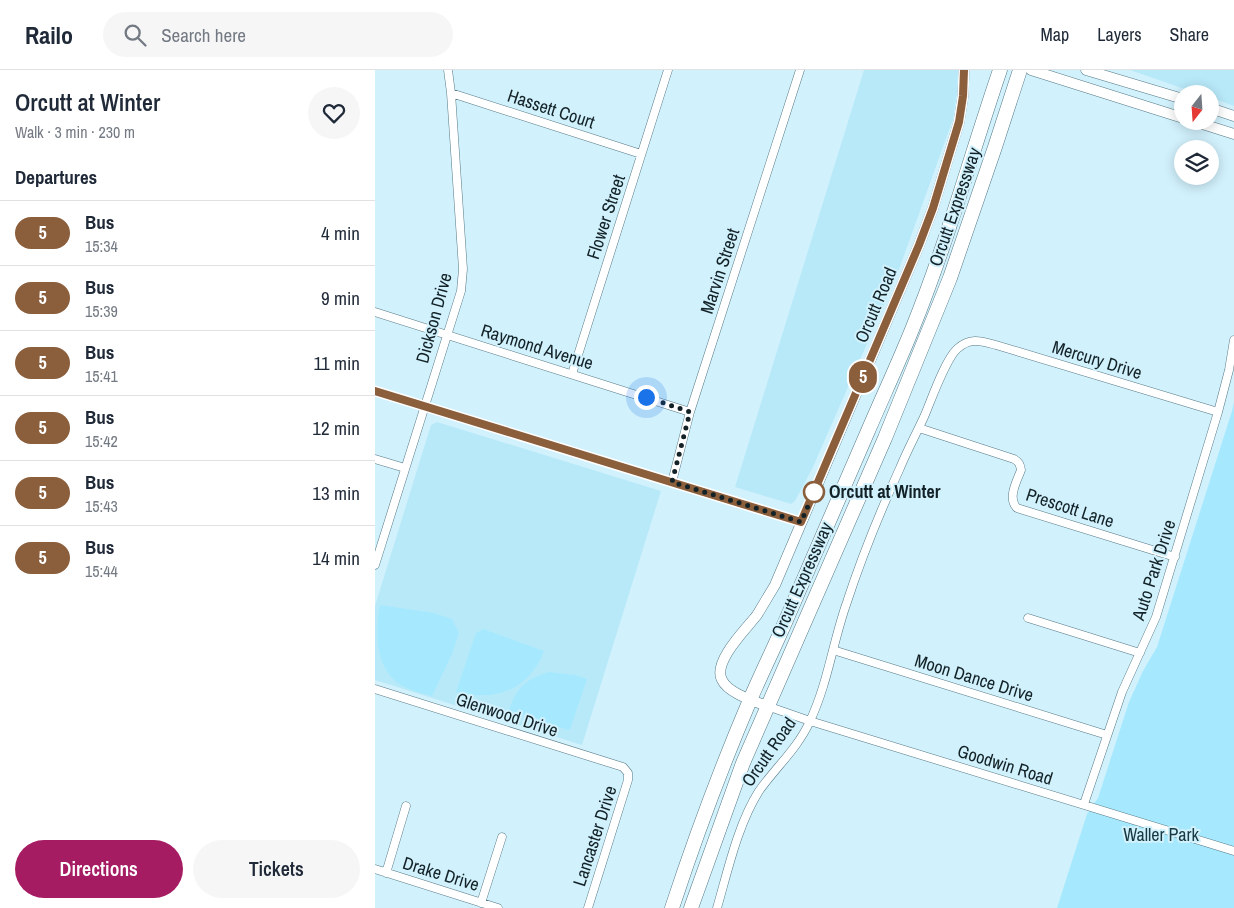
<!DOCTYPE html>
<html lang="en">
<head>
<meta charset="utf-8">
<style>
	body { margin:0; font-family:"Archivo Narrow",sans-serif; background:#f6f6f7; color:#1f2937; height:100vh; display:flex; flex-direction:column; font-size:19px; white-space:nowrap }
	* { box-sizing:border-box; margin:0 }
	p { font-size:16px; color:#747a83 }
	.icon { flex:none; width:28px; height:28px; fill:none; stroke:currentColor; stroke-width:2; stroke-linecap:round; stroke-linejoin:round }
	.map { position:relative; flex:1; overflow:hidden }
	.sheet { display:flex; flex-direction:column; background:#fff; width:375px }
	.sheet>* { flex:none }
	.badge { padding:0 10px; border-radius:16px; font-size:18px; line-height:32px }
	.needle { width:32px; rotate:197deg }
	.fabs { position:absolute; left:799px; top:15px; display:grid; gap:10px }
	.fabs a { display:grid; place-items:center; width:45px; height:45px; border-radius:50%; background:#fff; box-shadow:0 2px 12px #0003; font-size:25px }
	.you { position:absolute; width:25px; height:25px; margin:-12px; border:4px solid #fff; border-radius:50%; background:#1a73e8; box-shadow:0 0 0 8px #1a73e833 }
	.map>.badge { position:absolute; translate:-50% -50%; box-shadow:0 0 0 2px #fff }
	h2 { padding:0 15px; font-size:19px; line-height:45px }
	.round { display:grid; place-items:center; flex:none; width:52px; height:52px; border-radius:26px; background:#f6f6f7 }
	.summary { display:flex; align-items:center; justify-content:space-between; height:85px; padding:0 15px }
	h1 { font-size:24px; font-weight:600; line-height:38px }
	.button { display:flex; gap:10px; margin-top:auto; padding:10px 15px }
	.button a { flex:1; height:58px; border-radius:30px; background:#a61c63; color:#fff; font-size:20px; font-weight:600; line-height:58px; text-align:center }
	.button a+a { background:#f6f6f7; color:#1f2937 }
	ul { padding:0; list-style:none }
	li { display:flex; align-items:center; gap:15px; height:65px; padding:0 15px; border-top:1px solid #e0e1e3 }
	li div { flex:1 }
	li b { display:block; font-size:19px }
	li em { font-style:normal }
	li .badge { min-width:55px; font-weight:700; text-align:center }
	header { display:flex; align-items:center; gap:30px; box-sizing:border-box; height:70px; padding:0 25px; background:#fff; border-bottom:1px solid #e0e1e3 }
	header strong { font-size:24px }
	nav { display:flex; gap:28px; margin-inline-start:auto; font-size:18px }
	.search { width:350px; height:45px; background:#f6f6f7; display:flex; align-items:center; gap:12px; box-sizing:border-box; padding:0 18px; border-radius:28px; color:#747a83; font-size:19px }
	main { display:flex; flex:1; min-height:0 }
	.map>svg:first-child { display:block }
</style>
</head>
<body>
<header>
<strong>Railo</strong>
<div class="search"><svg class="icon" aria-label="search" viewBox="0 0 24 24"><circle cx="10" cy="10" r="6"/><path d="M15 15l6 6"/></svg>Search here</div>
<nav><a>Map</a><a>Layers</a><a>Share</a></nav>
</header>
<main>
<section class="sheet">
<div class="summary"><div><h1>Orcutt at Winter</h1><p>Walk · 3 min · 230 m</p></div><a class="round"><svg class="icon" aria-label="heart" viewBox="0 0 24 24"><path d="M12 20l-8-8c-3-5 5-10 8-4 3-6 11-1 8 4z"/></svg></a></div>
<h2>Departures</h2>
<ul>
<li><span class="badge" style="background:#8b5e3c;color:#fff">5</span><div><b>Bus</b><p>15:34</p></div><em>4 min</em></li>
<li><span class="badge" style="background:#8b5e3c;color:#fff">5</span><div><b>Bus</b><p>15:39</p></div><em>9 min</em></li>
<li><span class="badge" style="background:#8b5e3c;color:#fff">5</span><div><b>Bus</b><p>15:41</p></div><em>11 min</em></li>
<li><span class="badge" style="background:#8b5e3c;color:#fff">5</span><div><b>Bus</b><p>15:42</p></div><em>12 min</em></li>
<li><span class="badge" style="background:#8b5e3c;color:#fff">5</span><div><b>Bus</b><p>15:43</p></div><em>13 min</em></li>
<li><span class="badge" style="background:#8b5e3c;color:#fff">5</span><div><b>Bus</b><p>15:44</p></div><em>14 min</em></li>
</ul>
<div class="button"><a>Directions</a><a>Tickets</a></div>
</section>
<div class="map">
<svg width="859" height="838" viewBox="0 0 859 838">
	<rect width="100%" height="100%" fill="#d1f1fc"/>
	<!-- built -->
	<path fill="#b8e9f9" d="M 489,0 L 583,0 L 582,23 L 578,49 L 522,205 L 438,397 L 420,431 L 416,434 L 413,433 L 360,417 Z
		M 755,0 L 859,0 L 859,36 L 835,27 L 835,24 L 824,24 Z
		M 62,352 L 286,421 L 207,675 L 0,610 L 0,536 L 56,355 Z"/>
	<!-- park -->
	<path fill="#a6e9ff" d="M 859,332 L 859,838 L 682,838 L 712,744 L 723,728 L 754,632 L 768,601 L 782,577 L 857,341 Z
		M 5,535 L 59,543 L 77,549 L 84,563 L 77,584 L 57,626 C 46,623 34,620 24,614 C 0,597 0,562 5,535 Z
		M 108,559 L 169,581 C 154,620 121,632 81,622 L 101,563 Z
		M 174,602 L 200,605 L 212,609 L 195,659 L 193,660 L 134,640 C 142,617 151,609 174,602 Z"/>
	<g fill="none" stroke-linecap="round" stroke-linejoin="round">
		<!-- street casing -->
		<g stroke="#557985" stroke-width="9">
			<path id="street" d="M 76,23 L 266,84
				M 0,242 L 315,342
				M 197,304 L 293,0
				M 0,321 L 426,452
				M 544,358 L 639,389 C 644,392 645,394 646,400 C 642,411 632,428 642,438 L 800,487
				M 0,389 L 30,398
				M 297,412 L 315,342 L 425,0
				M 0,495 L 86,221 L 88,199 L 76,23 L 73,0
				M 653,548 L 765,583
				M 458,580 L 732,665
				M 0,619 L 248,697 L 253,703 L 253,710 L 213,838
				M 392,636 L 435,651 L 859,781
				M 709,734 L 747,622 L 781,547 L 843,342 L 854,300 L 859,270
				M 0,799 L 123,838
				M 11,803 L 31,736
				M 106,833 L 127,767
				M 342,838 C 353,800 363,754 384,721 C 401,697 423,678 435,651 C 453,613 458,571 472,532 C 487,486 505,442 525,398 C 532,381 541,364 549,347 C 556,331 570,290 582,279 C 595,267 606,271 621,275 L 843,342"/>
		</g>
		<!-- secondary casing -->
		<g stroke="#557985" stroke-width="11">
			<path id="secondary" d="M 656,0 L 808,48
				M 711,0 L 808,29
				M 835,38 L 859,46
				M 818,51 L 859,64
				M 392,636 C 379,631 353,623 347,610 C 337,592 372,558 382,545 C 388,535 394,525 400,515 L 544,175 L 558,138 L 584,52 L 588,26 L 589,0"/>
		</g>
		<!-- highway casing -->
		<g stroke="#557985" stroke-width="15">
			<path id="highway" d="M 297,838 C 320,768 346,698 375,630 C 387,602 400,576 412,548 C 439,485 466,423 493,361 C 508,326 524,292 538,257 C 572,173 596,85 625,0
				M 316,838 L 368,693 L 510,368 L 575,208 L 620,77 L 645,0"/>
		</g>
		<!-- street -->
		<use href="#street" stroke="#fff" stroke-width="8"/>
		<!-- secondary -->
		<use href="#secondary" stroke="#fff" stroke-width="10"/>
		<!-- highway -->
		<use href="#highway" stroke="#fff" stroke-width="14"/>
	</g>
	<g fill="none" stroke-linecap="round" stroke-linejoin="round">
		<!-- line casing -->
		<g stroke="#fff" stroke-width="11">
			<path id="line" d="M 0,321 L 426,452 L 544,175 L 558,138 L 584,52 L 588,26 L 589,0"/>
		</g>
		<!-- line -->
		<use href="#line" stroke="#8b5e3c" stroke-width="8"/>
		<!-- walk -->
		<path stroke="#132227" stroke-width="5" stroke-dasharray="0 9" d="M 271,327 L 315,342 L 297,412 L 426,452 L 440,420 L 439,422"/>
	</g>
	<!-- markers -->
	<circle fill="#fff" stroke="#8b5e3c" stroke-width="2.5" cx="439" cy="422" r="10"/>
	<g text-anchor="middle" stroke-width="4" stroke-linejoin="round" paint-order="stroke">
		<!-- street labels -->
		<g font-size="18" fill="#132227" stroke="#d1f1fc">
			<text transform="translate(176 39) rotate(18)" y="6">Hassett Court</text>
			<text transform="translate(580 137) rotate(-71)" y="6">Orcutt Expressway</text>
			<text transform="translate(231 147) rotate(-72)" y="6">Flower Street</text>
			<text transform="translate(345 201) rotate(-72)" y="6">Marvin Street</text>
			<text transform="translate(501 235) rotate(-67)" y="6">Orcutt Road</text>
			<text transform="translate(59 248) rotate(-75)" y="6">Dickson Drive</text>
			<text transform="translate(162 277) rotate(17)" y="6">Raymond Avenue</text>
			<text transform="translate(722 290) rotate(17)" y="6">Mercury Drive</text>
			<text transform="translate(695 438) rotate(18)" y="6">Prescott Lane</text>
			<text transform="translate(779 500) rotate(-72)" y="6">Auto Park Drive</text>
			<text transform="translate(427 510) rotate(-66)" y="6">Orcutt Expressway</text>
			<text transform="translate(599 608) rotate(17)" y="6">Moon Dance Drive</text>
			<text transform="translate(132 645) rotate(18)" y="6">Glenwood Drive</text>
			<text transform="translate(394 682) rotate(-55)" y="6">Orcutt Road</text>
			<text transform="translate(630 695) rotate(17)" y="6">Goodwin Road</text>
			<text transform="translate(220 766) rotate(-72)" y="6">Lancaster Drive</text>
			<text transform="translate(66 804) rotate(17)" y="6">Drake Drive</text>
		</g>
		<!-- stop labels -->
		<g font-size="18" font-weight="bold" fill="#132227" stroke="#d1f1fc" text-anchor="start">
			<text x="454" y="428">Orcutt at Winter</text>
		</g>
		<!-- park labels -->
		<g font-size="18" fill="#163943" stroke="#d1f1fc">
			<text x="786" y="771">Waller Park</text>
		</g>
	</g>
</svg>
<div class="fabs">
<a><svg class="needle" viewBox="-14 -14 28 28"><path d="M0-13l5 13h-10z" fill="#e53935"/><path d="M0 13l5-13h-10z" fill="#747a83"/></svg></a>
<a><svg class="icon" aria-label="layers" viewBox="0 0 24 24"><path d="M12 4l9 5-9 5-9-5zM3 14l9 5 9-5"/></svg></a>
</div>
<div class="you" style="left:271px;top:327px"></div>
<b class="badge" style="left:488px;top:307px;background:#8b5e3c;color:#fff">5</b>
</div>
</main>
</body>
</html>
